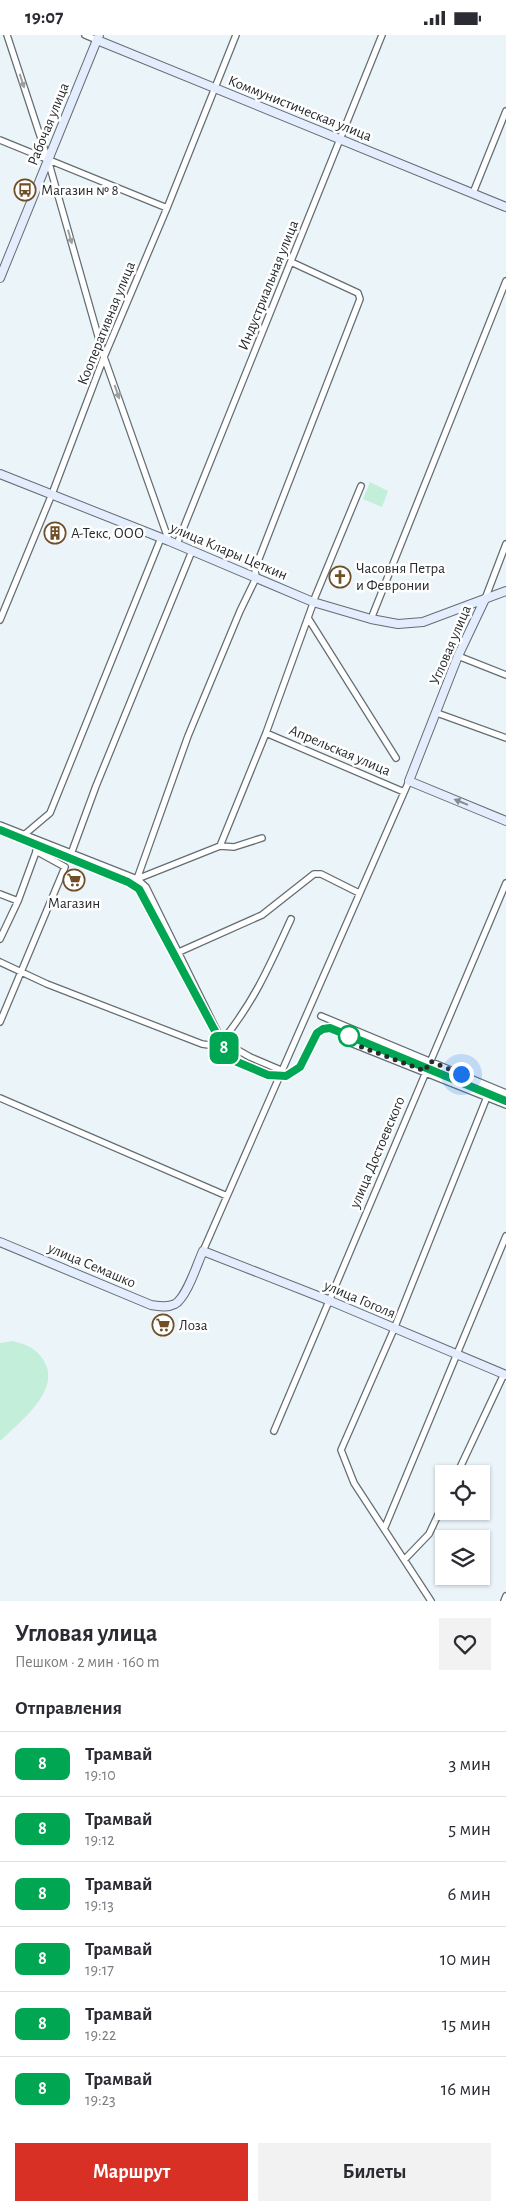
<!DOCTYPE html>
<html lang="ru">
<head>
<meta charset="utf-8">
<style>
	body { margin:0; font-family:"Alegreya Sans",sans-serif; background:#f2f2f3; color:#2b2b33; height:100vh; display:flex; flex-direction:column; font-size:19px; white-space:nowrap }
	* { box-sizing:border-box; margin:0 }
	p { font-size:16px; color:#7c7c81 }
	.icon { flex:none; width:28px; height:28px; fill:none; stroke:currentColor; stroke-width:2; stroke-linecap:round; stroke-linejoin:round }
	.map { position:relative; height:1566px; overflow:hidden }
	.side { display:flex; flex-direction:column; background:#fff; flex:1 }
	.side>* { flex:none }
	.badge { padding:0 10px; border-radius:8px; font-size:18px; line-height:32px }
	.fabs { position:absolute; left:435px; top:1430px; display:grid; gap:10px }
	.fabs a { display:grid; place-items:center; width:55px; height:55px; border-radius:0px; background:#fff; box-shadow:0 1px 4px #0004; font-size:25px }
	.you { position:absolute; width:25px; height:25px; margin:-12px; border:4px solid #fff; border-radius:50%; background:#1a73e8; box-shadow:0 0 0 8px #1a73e833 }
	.map>.badge { position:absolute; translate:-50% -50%; box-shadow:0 0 0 2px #fff }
	h2 { padding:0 15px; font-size:19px; line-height:45px }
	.round { display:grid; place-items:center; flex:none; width:52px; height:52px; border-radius:0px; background:#f2f2f3 }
	.head { display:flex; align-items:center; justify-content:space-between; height:85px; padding:0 15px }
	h1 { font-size:24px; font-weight:700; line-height:38px }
	.cta { display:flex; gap:10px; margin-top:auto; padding:10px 15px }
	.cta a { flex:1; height:58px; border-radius:0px; background:#d93025; color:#fff; font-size:20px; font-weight:700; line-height:58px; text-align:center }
	.cta a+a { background:#f2f2f3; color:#2b2b33 }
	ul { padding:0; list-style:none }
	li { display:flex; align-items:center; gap:15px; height:65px; padding:0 15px; border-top:1px solid #e1e1e2 }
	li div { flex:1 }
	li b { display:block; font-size:19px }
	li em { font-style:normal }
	li .badge { min-width:55px; font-weight:700; text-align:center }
	.status { display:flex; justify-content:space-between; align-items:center; height:35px; padding:0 25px; background:#fff; direction:ltr }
	.status svg { height:14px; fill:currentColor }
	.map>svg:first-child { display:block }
</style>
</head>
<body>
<div class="status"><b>19:07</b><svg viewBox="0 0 49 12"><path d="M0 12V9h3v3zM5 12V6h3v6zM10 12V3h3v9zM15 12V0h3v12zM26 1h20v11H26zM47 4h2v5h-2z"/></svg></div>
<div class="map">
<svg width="506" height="1566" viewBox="0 0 506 1566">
	<rect width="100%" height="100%" fill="#eaf4f9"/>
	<!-- green -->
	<path fill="#c3eeda" d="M 370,447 L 388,456 L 382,472 L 363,464 Z
		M 12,1306 C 26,1309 36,1313 44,1326 C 62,1356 18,1388 0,1406 L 0,1308 Z"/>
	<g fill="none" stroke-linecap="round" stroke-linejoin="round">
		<!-- street casing -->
		<g stroke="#646d71" stroke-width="8">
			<path id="street" d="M 7,0 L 48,125 L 104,322 L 169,506
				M 85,0 L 97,5
				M 0,105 L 167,173
				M 473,158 L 506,76
				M 177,509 L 382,0
				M 485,564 L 506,509
				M 313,567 L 361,451
				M 308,583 L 396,723
				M 371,584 L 506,246
				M 0,585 L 52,459 L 104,322 L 167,173 L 236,0
				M 458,621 L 506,640
				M 437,678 L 506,703
				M 266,698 L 404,757
				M 0,790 L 137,844 L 146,852 L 222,1006
				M 24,800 L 50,778 L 161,503
				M 220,811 L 234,812 L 262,803
				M 71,819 L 96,751 L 192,516
				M 137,844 L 188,701 L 240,576 L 256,543 L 255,534 L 360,264 L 358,258 L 291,227
				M 137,844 L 220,811 L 266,698 L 314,566
				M 0,859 L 18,866
				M 0,904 L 18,866 L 40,806
				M 179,917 L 262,880 L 314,839 L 321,839 L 359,858
				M 0,927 L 47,949 L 202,1009 L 209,1010 L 222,1006
				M 321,981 L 506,1058
				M 0,987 L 65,832 L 36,816
				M 343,1005 L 506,1070
				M 222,1006 C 254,967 270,930 291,884
				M 222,1006 L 250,1022 L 283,1036
				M 0,1063 L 227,1161
				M 203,1216 L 409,746
				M 274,1396 L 506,848
				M 457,1439 L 504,1339
				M 385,1492 L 506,1201
				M 405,1524 L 429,1499 L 444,1467
				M 431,1566 L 354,1448 L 341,1415 L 394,1294 L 487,1062
				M 504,1566 L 506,1561"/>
		</g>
		<!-- secondary casing -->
		<g stroke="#646d71" stroke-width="10">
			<path id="secondary" d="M 97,5 L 506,172
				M 0,243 L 99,0
				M 0,439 L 169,506 L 313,567 L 371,584 L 398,589 L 423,587 L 506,556
				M 485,564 L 458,621 L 409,746 L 506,786
				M 0,1207 L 151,1270 C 159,1271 167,1273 175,1269 C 187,1262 197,1229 203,1216 L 328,1265 L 506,1340"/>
		</g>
		<!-- street -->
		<use href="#street" stroke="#fff" stroke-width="5.5"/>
		<!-- secondary -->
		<use href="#secondary" stroke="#e4edfd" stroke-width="8"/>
		<!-- tram -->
		<path stroke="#707679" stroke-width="1" d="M 0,795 L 127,847 L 139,854 L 230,1024 L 268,1040 L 286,1041 L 300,1032 L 317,998 L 323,994 L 329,993 L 506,1065"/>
	</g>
	<!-- one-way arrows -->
	<defs><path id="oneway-solid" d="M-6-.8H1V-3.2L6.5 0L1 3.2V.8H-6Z" transform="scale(1.25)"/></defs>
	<g fill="#9ea0a0">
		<use href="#oneway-solid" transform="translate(22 46) rotate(72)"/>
		<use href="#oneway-solid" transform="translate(70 202) rotate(74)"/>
		<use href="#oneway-solid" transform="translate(117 357) rotate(71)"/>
	</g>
	<use fill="#868c95" href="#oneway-solid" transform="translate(461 767) rotate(-158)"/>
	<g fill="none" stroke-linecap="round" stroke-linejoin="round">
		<!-- line casing -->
		<g stroke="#fff" stroke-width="11">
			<path id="line" d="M 0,795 L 128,847 L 139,854 L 230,1024 L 268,1040 L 286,1041 L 300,1032 L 317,998 L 323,994 L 330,993 L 506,1066"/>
		</g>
		<!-- line -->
		<use href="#line" stroke="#00a651" stroke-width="8"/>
		<!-- walk -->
		<path stroke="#272b2d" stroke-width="5" stroke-dasharray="0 9" d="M 349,1001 L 343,1005 L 425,1036 L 430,1026 L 461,1039"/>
	</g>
	<!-- icons -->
	<defs>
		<g id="bus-ring" transform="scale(1.125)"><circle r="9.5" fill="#fff" stroke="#704e26" stroke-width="1.5"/><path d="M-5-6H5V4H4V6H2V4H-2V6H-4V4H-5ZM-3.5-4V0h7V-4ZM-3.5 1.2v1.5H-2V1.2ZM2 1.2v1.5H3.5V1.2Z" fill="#704e26"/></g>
		<g id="building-ring" transform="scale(1.125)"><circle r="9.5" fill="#fff" stroke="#704e26" stroke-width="1.5"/><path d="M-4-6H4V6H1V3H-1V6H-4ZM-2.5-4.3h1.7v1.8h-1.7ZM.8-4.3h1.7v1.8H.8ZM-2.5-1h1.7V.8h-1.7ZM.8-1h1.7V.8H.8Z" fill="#704e26"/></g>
		<g id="church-ring" transform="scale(1.125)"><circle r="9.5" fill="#fff" stroke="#704e26" stroke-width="1.5"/><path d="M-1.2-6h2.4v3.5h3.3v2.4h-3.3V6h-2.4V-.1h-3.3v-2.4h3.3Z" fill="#704e26"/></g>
		<g id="supermarket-ring" transform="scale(1.125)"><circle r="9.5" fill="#fff" stroke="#704e26" stroke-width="1.5"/><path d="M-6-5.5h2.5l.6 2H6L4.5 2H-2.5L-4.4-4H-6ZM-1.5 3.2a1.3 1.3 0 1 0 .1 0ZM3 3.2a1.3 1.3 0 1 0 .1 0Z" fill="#704e26"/></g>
	</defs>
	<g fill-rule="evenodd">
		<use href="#bus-ring" x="25" y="155"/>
		<use href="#building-ring" x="55" y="498"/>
		<use href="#church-ring" x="340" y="542"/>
		<use href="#supermarket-ring" x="74" y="845"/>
		<use href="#supermarket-ring" x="163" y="1290"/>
	</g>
	<!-- markers -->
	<circle fill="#fff" stroke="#00a651" stroke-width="2.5" cx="349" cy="1001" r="10"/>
	<g text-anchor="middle" stroke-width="5" stroke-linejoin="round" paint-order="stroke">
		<!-- street labels -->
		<g font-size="15" fill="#272b2d" stroke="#fff">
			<text transform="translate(300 73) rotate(22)" y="5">Коммунистическая улица</text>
			<text transform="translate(48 89) rotate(-68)" y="5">Рабочая улица</text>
			<text transform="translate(268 250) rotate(-68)" y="5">Индустриальная улица</text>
			<text transform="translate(106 288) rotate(-68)" y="5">Кооперативная улица</text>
			<text transform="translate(229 516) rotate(23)" y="5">улица Клары Цеткин</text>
			<text transform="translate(450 610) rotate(-67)" y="5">Угловая улица</text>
			<text transform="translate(340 715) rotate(23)" y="5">Апрельская улица</text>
			<text transform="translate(377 1117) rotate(-67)" y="5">улица Достоевского</text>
			<text transform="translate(92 1230) rotate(23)" y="5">улица Семашко</text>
			<text transform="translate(360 1264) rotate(23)" y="5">улица Гоголя</text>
		</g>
		<!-- poi labels -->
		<g font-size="15" fill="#272b2d" stroke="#fff" text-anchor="start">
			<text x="41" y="160">Магазин № 8</text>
			<text x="71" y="503">А-Текс, ООО</text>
			<text x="356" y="538">Часовня Петра<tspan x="356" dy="17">и Февронии</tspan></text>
			<text x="74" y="873" text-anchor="middle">Магазин</text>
			<text x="179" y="1295">Лоза</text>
		</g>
	</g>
</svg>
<div class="fabs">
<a><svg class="icon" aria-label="locate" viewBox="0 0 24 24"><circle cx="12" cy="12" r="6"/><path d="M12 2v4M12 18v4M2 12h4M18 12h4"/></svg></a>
<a><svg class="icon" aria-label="layers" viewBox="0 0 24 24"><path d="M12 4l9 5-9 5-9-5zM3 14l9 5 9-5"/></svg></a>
</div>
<div class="you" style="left:461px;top:1039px"></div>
<b class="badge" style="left:224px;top:1013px;background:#00a651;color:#fff">8</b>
</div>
<section class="side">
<div class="head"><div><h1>Угловая улица</h1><p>Пешком · 2 мин · 160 m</p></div><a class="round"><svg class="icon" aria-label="heart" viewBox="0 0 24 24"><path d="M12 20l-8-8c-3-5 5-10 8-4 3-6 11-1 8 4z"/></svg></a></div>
<h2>Отправления</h2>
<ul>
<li><span class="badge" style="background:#00a651;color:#fff">8</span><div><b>Трамвай</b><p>19:10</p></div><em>3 мин</em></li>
<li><span class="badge" style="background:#00a651;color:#fff">8</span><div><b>Трамвай</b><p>19:12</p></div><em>5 мин</em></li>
<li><span class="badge" style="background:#00a651;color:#fff">8</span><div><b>Трамвай</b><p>19:13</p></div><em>6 мин</em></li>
<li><span class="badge" style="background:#00a651;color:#fff">8</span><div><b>Трамвай</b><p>19:17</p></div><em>10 мин</em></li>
<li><span class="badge" style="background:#00a651;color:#fff">8</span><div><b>Трамвай</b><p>19:22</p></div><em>15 мин</em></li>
<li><span class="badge" style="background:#00a651;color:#fff">8</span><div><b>Трамвай</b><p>19:23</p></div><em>16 мин</em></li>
</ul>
<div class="cta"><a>Маршрут</a><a>Билеты</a></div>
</section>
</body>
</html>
